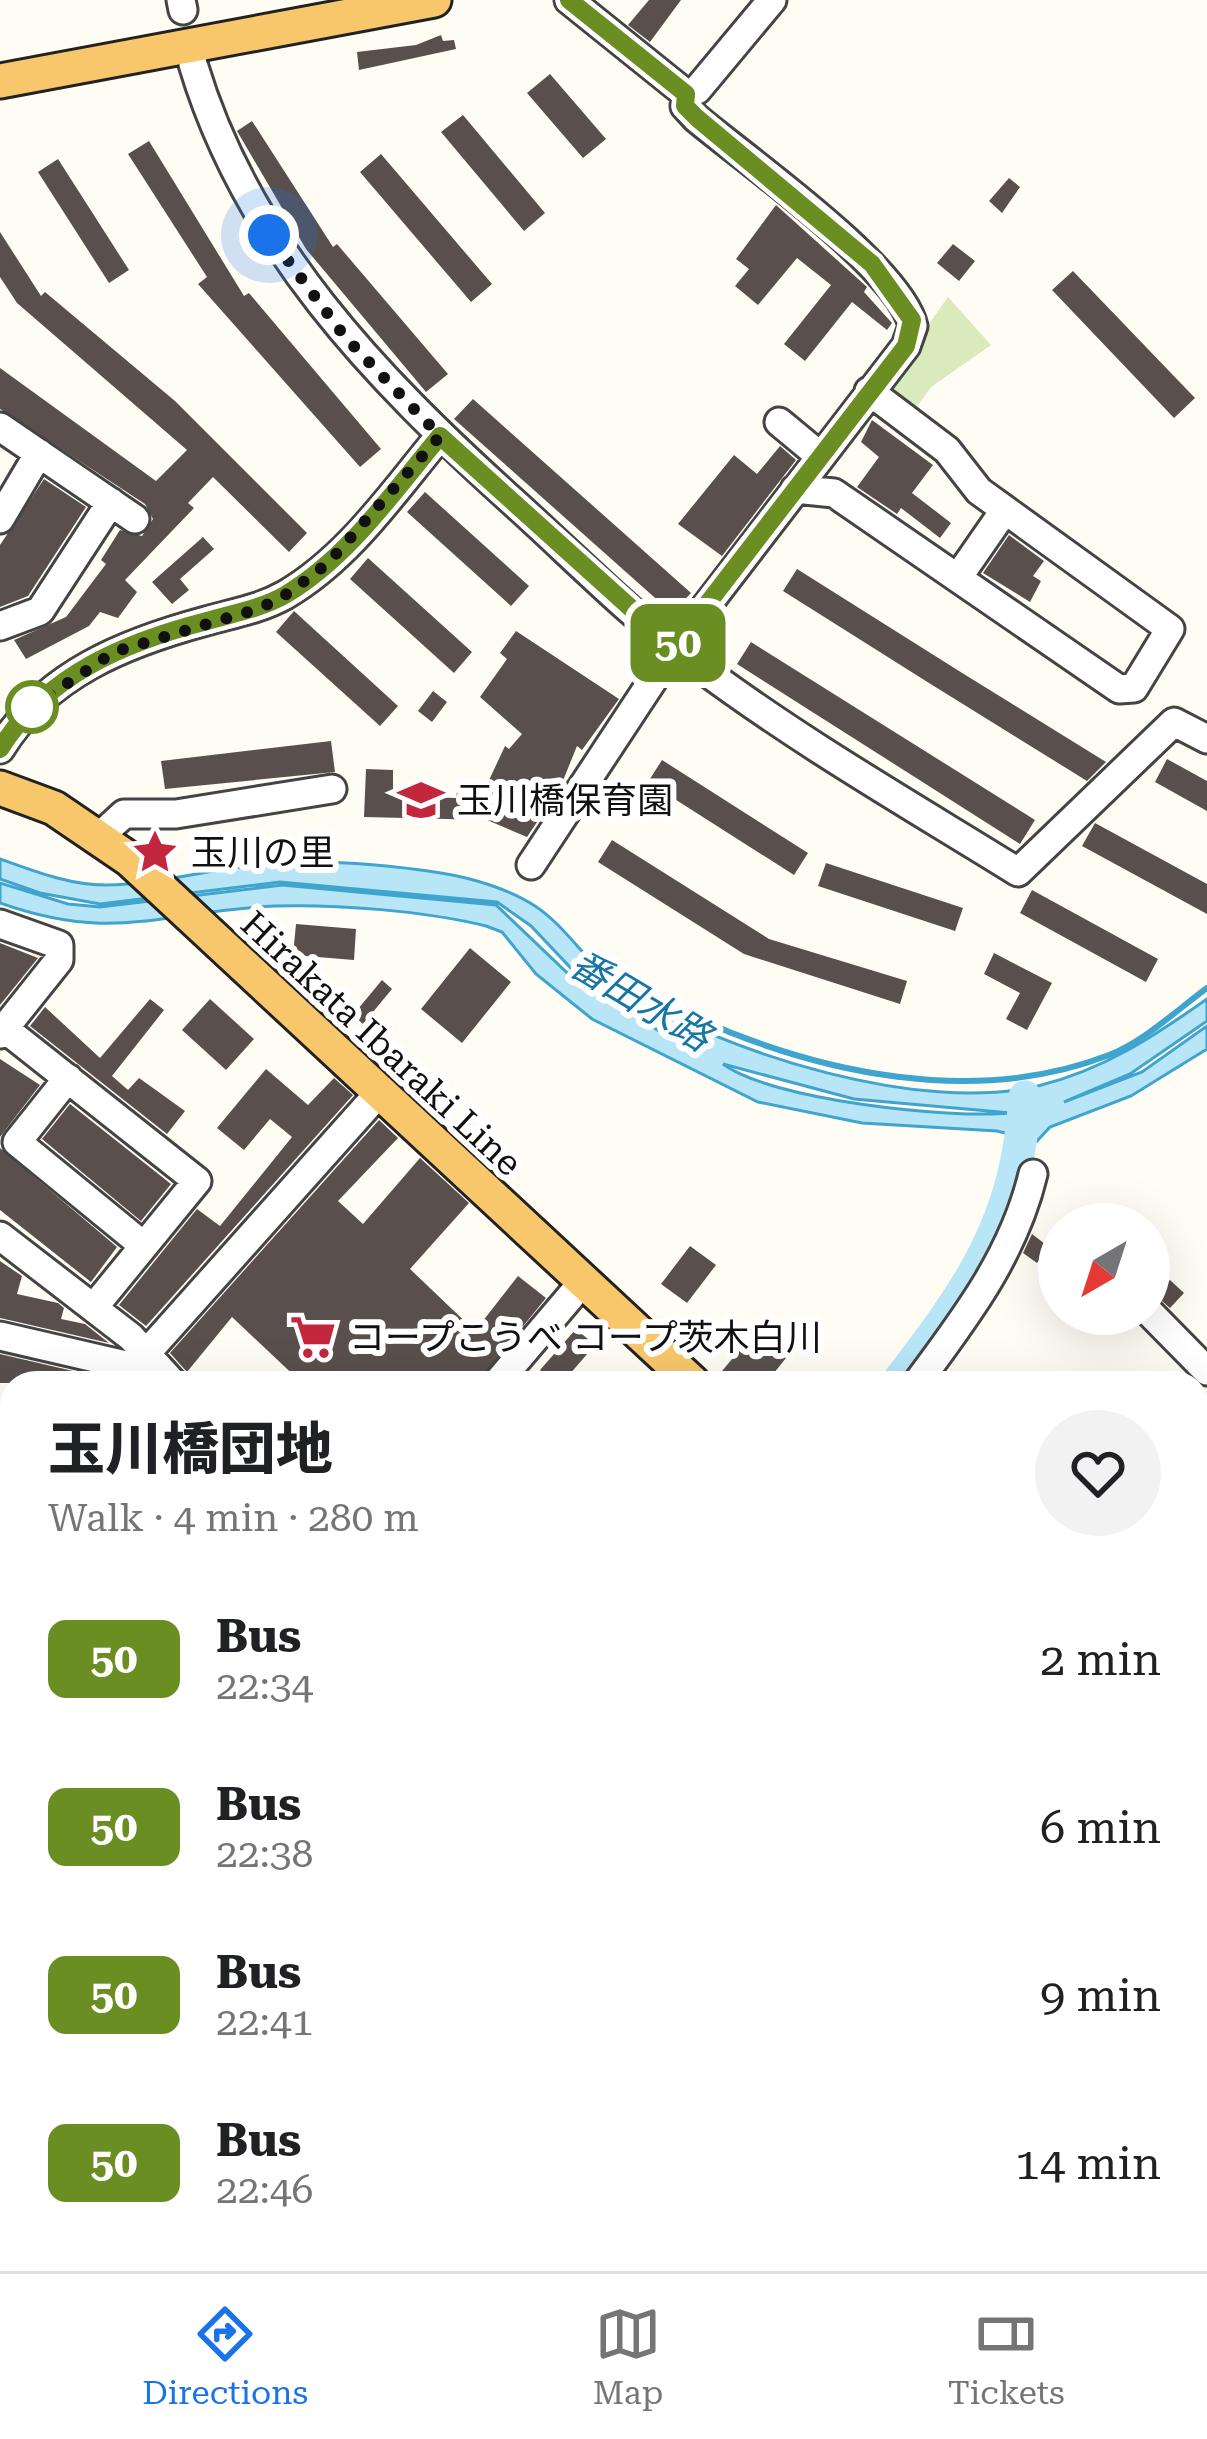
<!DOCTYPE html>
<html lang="en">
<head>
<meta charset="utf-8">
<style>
	body { margin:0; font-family:"Roboto Serif","Noto Sans JP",serif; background:#f2f2f2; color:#202124; height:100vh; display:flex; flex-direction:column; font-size:45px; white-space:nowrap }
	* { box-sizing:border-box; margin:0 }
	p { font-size:39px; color:#757577 }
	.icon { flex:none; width:66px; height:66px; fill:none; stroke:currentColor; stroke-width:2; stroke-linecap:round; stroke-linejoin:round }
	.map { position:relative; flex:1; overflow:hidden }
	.panel { position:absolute; left:0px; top:1371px; width:1209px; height:900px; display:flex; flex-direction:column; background:#fff; border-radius:36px 36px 0 0; box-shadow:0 12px 48px #0002 }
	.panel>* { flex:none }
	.badge { padding:0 24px; border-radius:18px; font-size:42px; line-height:78px }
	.needle { width:78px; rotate:219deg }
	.buttons { position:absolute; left:1038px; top:1203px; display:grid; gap:24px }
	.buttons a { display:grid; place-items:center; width:132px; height:132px; border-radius:50%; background:#fff; box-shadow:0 12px 48px #0002; font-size:60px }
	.you { position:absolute; width:60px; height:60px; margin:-30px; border:9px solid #fff; border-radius:50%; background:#1a73e8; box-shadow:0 0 0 18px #1a73e833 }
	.map>.badge { position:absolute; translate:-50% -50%; box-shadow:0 0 0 6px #fff }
	.round { display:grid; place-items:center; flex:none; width:126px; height:126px; border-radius:63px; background:#f2f2f2 }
	.head { display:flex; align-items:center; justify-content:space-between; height:204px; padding:0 48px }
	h1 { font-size:57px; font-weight:800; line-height:90px }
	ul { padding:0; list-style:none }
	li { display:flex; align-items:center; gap:36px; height:168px; padding:0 48px }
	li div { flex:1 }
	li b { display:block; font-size:45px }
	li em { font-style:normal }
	li .badge { min-width:132px; font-weight:700; text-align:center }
	.dock { display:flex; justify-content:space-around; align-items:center; height:168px; border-top:3px solid #e0e0e0; background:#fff; font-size:33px; color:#757577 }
	.dock a { display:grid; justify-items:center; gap:6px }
	.dock .on { color:#1a73e8 }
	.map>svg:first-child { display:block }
</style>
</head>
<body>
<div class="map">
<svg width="1207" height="2271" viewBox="0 0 1207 2271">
	<rect width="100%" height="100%" fill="#fffcf4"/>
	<!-- green -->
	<path fill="#d9ebbc" d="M 948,297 L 991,345 L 931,387 L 913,412 L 894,391 L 893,375 Z"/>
	<!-- water -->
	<path fill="#b8e6f7" stroke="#3fa4ce" stroke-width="3" fill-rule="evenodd" d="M 0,859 C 34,871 69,885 106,885 C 163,884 220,866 278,863 C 331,860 388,865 441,873 C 472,878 509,889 535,906 C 570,929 590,970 628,993 C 730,1054 920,1114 1038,1086 C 1103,1070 1153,1037 1207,999 L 1207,1021 L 1130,1074 L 1064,1102 L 1142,1072 L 1207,1026 L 1207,1049 L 1131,1096 L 1050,1127 L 1037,1141 L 997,1131 L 862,1123 L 758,1102 L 592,1019 L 536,974 L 502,932 L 486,926 C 426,911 336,904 274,906 C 162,911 115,944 0,903 L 0,883 L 68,904 L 100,907 L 282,885 L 496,905 L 582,987 L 698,1053 L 585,983 L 531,926 L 497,902 L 280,882 L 100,904 L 40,893 L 0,879 ZM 723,1064 L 854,1099 L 1011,1113 C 949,1119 771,1100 723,1064 Z"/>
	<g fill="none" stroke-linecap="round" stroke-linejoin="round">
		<!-- stream -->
		<path stroke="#3fa4ce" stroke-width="6" d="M 692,1016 C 819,1074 975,1107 1109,1055 C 1143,1042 1177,1010 1207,988
			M 1005,2259 L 1021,2271"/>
		<!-- river -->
		<path stroke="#b8e6f7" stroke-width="33" d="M 897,1383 C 971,1286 1017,1223 1025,1097
			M 1197,1839 L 1207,1846"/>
	</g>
	<!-- building -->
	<path fill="#59504d" d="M 649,0 L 681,0 L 650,42 L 628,25 Z
		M 441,35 L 443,41 L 454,40 L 456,49 L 359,70 L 357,52 L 416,45 Z
		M 550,74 L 606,139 L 583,158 L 527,93 Z
		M 463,115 L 545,213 L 524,231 L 441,132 Z
		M 252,121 L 333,247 L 337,244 L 448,374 L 426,392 L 306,249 L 237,131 Z
		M 149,141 L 244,296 L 249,293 L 381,449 L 360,467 L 198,284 L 207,277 L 128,154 Z
		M 381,154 L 492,284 L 471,302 L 360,172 Z
		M 58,159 L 129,270 L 109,283 L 38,172 Z
		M 1009,178 L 1020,187 L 1002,213 L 989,201 Z
		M 776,205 L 867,287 L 864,292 L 892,323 L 887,330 L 852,302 L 805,361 L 784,344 L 831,285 L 797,258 L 758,305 L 735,286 L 749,269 L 736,259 Z
		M 0,232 L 41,296 L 45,292 L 175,401 L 307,533 L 289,552 L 213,477 L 188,503 L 194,508 L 125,580 L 137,592 L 118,618 L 100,612 L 89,626 L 26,659 L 14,640 L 66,617 L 106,564 L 101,560 L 120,530 L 142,536 L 153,519 L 145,504 L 0,409 L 0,368 L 156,481 L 187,450 L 17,303 L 0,277 Z
		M 953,244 L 975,261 L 959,281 L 937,263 Z
		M 1073,271 L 1195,398 L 1174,418 L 1052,290 Z
		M 473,399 L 691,593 L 672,613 L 454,419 Z
		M 872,420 L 933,465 L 912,493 L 951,523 L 940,538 L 901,508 L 897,514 L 857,487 L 879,457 L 861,442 Z
		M 780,446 L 796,460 L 722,556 L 678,524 L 734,455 L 757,474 Z
		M 44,479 L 86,507 L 28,596 L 0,607 L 0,545 Z
		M 425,492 L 529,586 L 511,606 L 407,512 Z
		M 1009,535 L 1044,561 L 1033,576 L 1041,581 L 1030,602 L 983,573 Z
		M 203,537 L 214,549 L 180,579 L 189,590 L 172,604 L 152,582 Z
		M 368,558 L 472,652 L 454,673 L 350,579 Z
		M 797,569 L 959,671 L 1106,762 L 1087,781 L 929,683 L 783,591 Z
		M 294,611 L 398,706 L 380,726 L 276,632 Z
		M 516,631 L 619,699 L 582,750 L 577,746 L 560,788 L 527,837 L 487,820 L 364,817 L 366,769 L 393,770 L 393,796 L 456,798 L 457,792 L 483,793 L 505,746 L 509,749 L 522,734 L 480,697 L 507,659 L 500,653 Z
		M 751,642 L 1035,820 L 1020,844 L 737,664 Z
		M 433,691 L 447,702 L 432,722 L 418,711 Z
		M 331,741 L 335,772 L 165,789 L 161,761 Z
		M 1167,759 L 1207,781 L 1207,811 L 1155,782 Z
		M 662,760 L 808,853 L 794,875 L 648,782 Z
		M 1095,823 L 1207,884 L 1207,914 L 1082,846 Z
		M 612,840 L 769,939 L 907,981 L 900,1004 L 744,954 L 598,862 Z
		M 826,863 L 963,908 L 955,931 L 818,886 Z
		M 1032,890 L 1158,959 L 1146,982 L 1020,913 Z
		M 296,924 L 356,929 L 354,960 L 293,955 Z
		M 0,943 L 38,958 L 0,1005 Z
		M 470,948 L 511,982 L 462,1043 L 421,1009 Z
		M 994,953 L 1052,983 L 1027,1030 L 1006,1019 L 1020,993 L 984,974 Z
		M 382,980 L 392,989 L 363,1024 L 353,1015 Z
		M 150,999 L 164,1010 L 112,1076 L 128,1090 L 139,1078 L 185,1111 L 167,1134 L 30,1026 L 45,1007 L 100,1058 Z
		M 210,999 L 254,1039 L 226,1070 L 182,1030 Z
		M 0,1059 L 40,1085 L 0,1137 Z
		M 266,1069 L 308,1105 L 334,1078 L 353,1095 L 146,1326 L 119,1305 L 197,1209 L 220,1226 L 292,1137 L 270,1119 L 244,1150 L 217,1128 Z
		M 70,1104 L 171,1184 L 141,1221 L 42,1139 Z
		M 379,1120 L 398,1138 L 338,1201 L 363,1224 L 420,1158 L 469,1203 L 410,1269 L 475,1331 L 518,1276 L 546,1298 L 477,1383 L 302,1383 L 232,1317 L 187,1372 L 170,1353 Z
		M 0,1148 L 117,1247 L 91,1282 L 0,1210 Z
		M 1032,1234 L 1049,1247 L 1037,1263 L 1023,1253 Z
		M 690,1246 L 716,1265 L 687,1303 L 661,1284 Z
		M 0,1261 L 22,1276 L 17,1294 L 58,1303 L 64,1308 L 61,1319 L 85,1324 L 109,1343 L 0,1318 Z
		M 1170,1280 L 1184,1293 L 1170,1308 L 1155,1295 Z
		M 576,1329 L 595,1345 L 562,1383 L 555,1383 L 540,1370 Z
		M 761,1337 L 786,1358 L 766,1383 L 720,1383 L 726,1375 L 722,1371 L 747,1341 L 754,1346 Z
		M 0,1354 L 103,1378 L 102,1383 L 0,1383 Z"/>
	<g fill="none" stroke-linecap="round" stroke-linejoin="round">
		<!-- minor casing -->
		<g stroke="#444" stroke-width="33">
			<path id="minor" d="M 181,0 L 183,10
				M 193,64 C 247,245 375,377 511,500 C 572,555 630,615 696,664 C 797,740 910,805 1018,872 L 1174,722 L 1207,739
				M 686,94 L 697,90 L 772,0
				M 779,422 L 820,456
				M 0,427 L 135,519
				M 795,489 L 834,493 L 1119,689 L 1134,688 L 1170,629 L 979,491 L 947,450 L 869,391
				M 0,519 L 39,453
				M 959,576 L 1004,511
				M 0,626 L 40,611 L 111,502
				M 0,749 C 46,674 125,643 206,621 C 234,613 260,609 285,595 C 349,558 394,491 440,436
				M 100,836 L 124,814 L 176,814 L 332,789
				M 531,865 L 674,648 L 906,346 L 913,326 C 900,268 746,160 696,118 L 685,106 L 686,94 L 569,0
				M 0,924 L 59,945 L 59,960 L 0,1034
				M 5,1029 L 197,1181 L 94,1307
				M 68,1078 L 17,1142 L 144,1246
				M 0,1236 L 131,1337 L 173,1383
				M 1149,1312 L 1207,1371
				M 0,1336 L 134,1367 L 378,1094
				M 497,1383 L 582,1283
				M 917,1383 C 966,1317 1014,1254 1033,1174
				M 0,1436 L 12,1439
				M 0,1495 L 12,1498
				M 1197,1538 L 1207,1527
				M 0,1571 L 12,1573
				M 0,1654 L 12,1639
				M 0,1771 L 12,1780
				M 0,1815 L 12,1800
				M 1197,1918 L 1207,1906
				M 0,1947 L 12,1932
				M 1197,1987 L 1207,1974
				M 1197,2030 L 1207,2039
				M 1197,2077 L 1207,2064
				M 0,2092 L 12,2077
				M 0,2151 L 12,2161
				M 1197,2201 L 1207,2210
				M 261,2259 L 276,2271
				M 79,2271 L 88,2259
				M 208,2271 L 218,2259
				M 327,2271 L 336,2259
				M 447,2271 L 456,2259
				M 571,2271 L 581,2259
				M 968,2271 L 978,2259"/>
		</g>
		<!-- major casing -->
		<g stroke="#222" stroke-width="39">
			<path id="major" d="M 0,81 L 434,0
				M 0,788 L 54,808 L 129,859 L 693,1383
				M 1197,1806 L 1207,1814"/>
		</g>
		<!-- minor -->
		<use href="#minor" stroke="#fff" stroke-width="27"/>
		<!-- major -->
		<use href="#major" stroke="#f8c76b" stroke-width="33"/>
	</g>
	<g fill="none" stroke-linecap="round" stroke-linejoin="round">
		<!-- line casing -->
		<g stroke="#fff" stroke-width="27">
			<path id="line" d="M 0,749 C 46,675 125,642 207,621 C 234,613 260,609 285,595 C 348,558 394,491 440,436 L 674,647 L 906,346 L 912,320 L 872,264 L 697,118 L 685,106 L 686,94 L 569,0"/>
		</g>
		<!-- line -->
		<use href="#line" stroke="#6b8e23" stroke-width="18"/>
		<!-- walk -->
		<path stroke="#111" stroke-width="12" stroke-dasharray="0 21.6" d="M 32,707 L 114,652 L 261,608 L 290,592 L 328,563 L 440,436 L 345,337 L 269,235"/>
	</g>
	<!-- icons -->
	<defs>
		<g id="school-bare" transform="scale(3.6)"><path d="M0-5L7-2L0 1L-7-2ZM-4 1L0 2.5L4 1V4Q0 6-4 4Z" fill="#c2273e" stroke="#fff" stroke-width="2.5" paint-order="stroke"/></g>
		<g id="sight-bare" transform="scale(3.6)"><path d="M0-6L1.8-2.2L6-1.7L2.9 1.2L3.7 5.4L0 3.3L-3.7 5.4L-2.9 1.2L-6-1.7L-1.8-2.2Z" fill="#c2273e" stroke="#fff" stroke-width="2.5" paint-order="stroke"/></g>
		<g id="supermarket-bare" transform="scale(3.6)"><path d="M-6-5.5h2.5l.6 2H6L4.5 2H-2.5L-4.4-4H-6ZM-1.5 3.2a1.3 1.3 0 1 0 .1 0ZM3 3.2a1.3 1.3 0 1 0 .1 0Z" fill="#c2273e" stroke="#fff" stroke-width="2.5" paint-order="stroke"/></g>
	</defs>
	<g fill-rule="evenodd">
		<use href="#school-bare" x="421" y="800"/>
		<use href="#sight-bare" x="155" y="852"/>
		<use href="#supermarket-bare" x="313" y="1337"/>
	</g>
	<!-- markers -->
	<circle fill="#fff" stroke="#6b8e23" stroke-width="6" cx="32" cy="707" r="24"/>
	<g text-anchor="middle" stroke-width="12" stroke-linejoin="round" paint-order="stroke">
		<!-- poi labels -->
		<g font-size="36" fill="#111" stroke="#fff" text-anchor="start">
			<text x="457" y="813">玉川橋保育園</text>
			<text x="191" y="865">玉川の里</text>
			<text x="349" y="1350">コープこうべ コープ茨木白川</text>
		</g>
		<!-- street labels -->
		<g font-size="36" fill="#111" stroke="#fff">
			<text transform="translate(382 1043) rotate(43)" y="13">Hirakata Ibaraki Line</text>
		</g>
		<!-- water labels -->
		<g font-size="39" font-style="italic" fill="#1876a4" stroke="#fff">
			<text transform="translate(641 1000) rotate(31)" y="14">番田水路</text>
		</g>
	</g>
</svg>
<div class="buttons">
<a><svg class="needle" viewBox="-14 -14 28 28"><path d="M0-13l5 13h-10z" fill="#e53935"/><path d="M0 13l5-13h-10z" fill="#757577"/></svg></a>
</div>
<div class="you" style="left:269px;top:235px"></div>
<b class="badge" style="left:678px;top:643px;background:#6b8e23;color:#fff">50</b>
<section class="panel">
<div class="head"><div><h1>玉川橋団地</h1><p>Walk · 4 min · 280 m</p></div><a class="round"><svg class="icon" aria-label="heart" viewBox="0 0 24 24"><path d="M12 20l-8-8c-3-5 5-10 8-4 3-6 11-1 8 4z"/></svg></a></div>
<ul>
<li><span class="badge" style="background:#6b8e23;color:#fff">50</span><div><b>Bus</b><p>22:34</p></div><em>2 min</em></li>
<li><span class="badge" style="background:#6b8e23;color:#fff">50</span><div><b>Bus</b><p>22:38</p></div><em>6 min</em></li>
<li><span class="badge" style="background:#6b8e23;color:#fff">50</span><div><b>Bus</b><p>22:41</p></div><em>9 min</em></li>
<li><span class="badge" style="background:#6b8e23;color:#fff">50</span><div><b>Bus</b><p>22:46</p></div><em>14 min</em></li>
</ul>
</section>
</div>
<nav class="dock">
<a class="on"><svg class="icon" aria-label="directions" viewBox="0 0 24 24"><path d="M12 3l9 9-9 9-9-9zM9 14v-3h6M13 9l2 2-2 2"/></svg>Directions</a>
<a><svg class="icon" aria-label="map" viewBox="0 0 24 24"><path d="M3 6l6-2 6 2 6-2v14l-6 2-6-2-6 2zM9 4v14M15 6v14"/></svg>Map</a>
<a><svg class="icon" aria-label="tickets" viewBox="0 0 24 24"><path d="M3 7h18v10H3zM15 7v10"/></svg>Tickets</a>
</nav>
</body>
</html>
